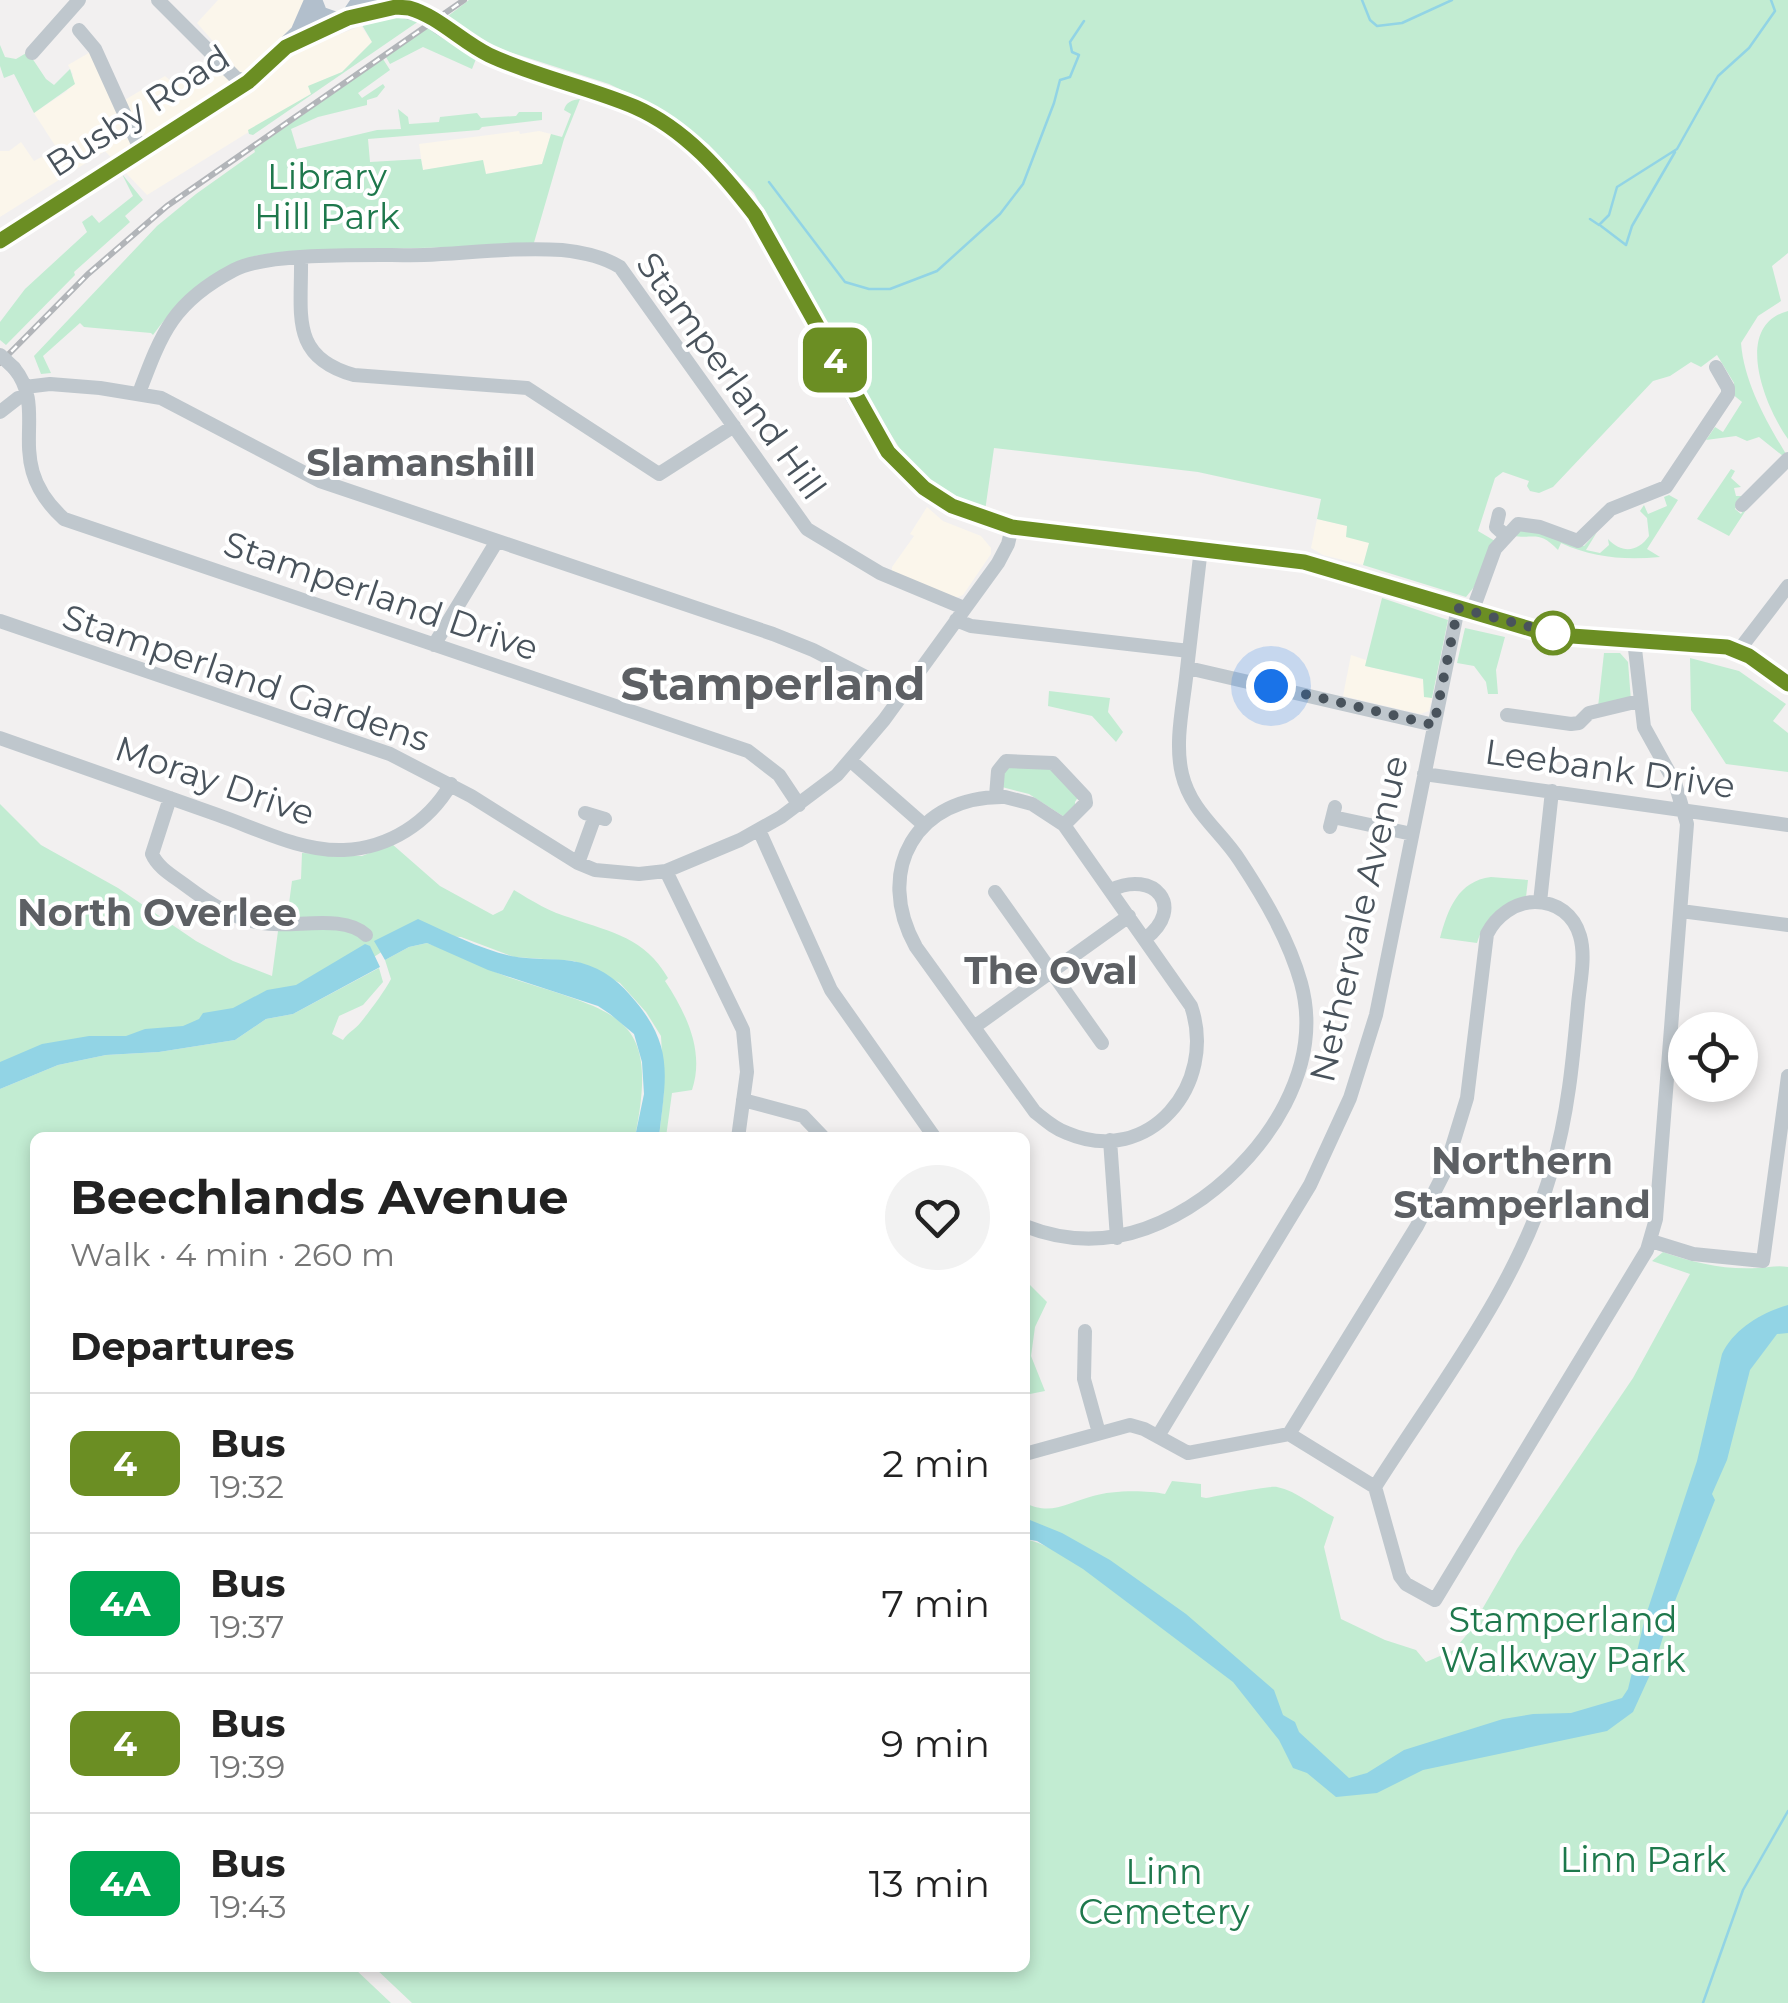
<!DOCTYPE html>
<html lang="en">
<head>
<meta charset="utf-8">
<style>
	body { margin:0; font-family:Montserrat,sans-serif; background:#f2f2f2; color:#222; height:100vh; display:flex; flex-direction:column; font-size:38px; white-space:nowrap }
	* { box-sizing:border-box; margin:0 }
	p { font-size:32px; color:#767676 }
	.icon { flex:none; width:55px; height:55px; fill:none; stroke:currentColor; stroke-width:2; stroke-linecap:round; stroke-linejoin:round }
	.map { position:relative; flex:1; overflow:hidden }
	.panel { position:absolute; left:30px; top:1132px; width:1000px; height:840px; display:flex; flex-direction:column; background:#fff; border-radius:15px; box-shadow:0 5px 15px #0003 }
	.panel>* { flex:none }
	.badge { padding:0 20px; border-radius:15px; font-size:35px; line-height:65px }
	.fabs { position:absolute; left:1668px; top:1012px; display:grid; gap:20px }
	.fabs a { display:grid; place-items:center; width:90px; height:90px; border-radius:50%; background:#fff; box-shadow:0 5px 15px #0003; font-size:50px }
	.you { position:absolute; width:50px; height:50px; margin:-25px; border:8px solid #fff; border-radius:50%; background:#1a73e8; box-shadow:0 0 0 15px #1a73e833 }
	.map>.badge { position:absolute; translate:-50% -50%; box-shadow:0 0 0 5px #fff }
	h2 { padding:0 40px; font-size:38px; line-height:90px }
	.round { display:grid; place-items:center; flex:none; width:105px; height:105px; border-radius:52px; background:#f2f2f2 }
	.headline { display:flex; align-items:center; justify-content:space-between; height:170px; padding:0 40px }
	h1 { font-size:48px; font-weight:700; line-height:75px }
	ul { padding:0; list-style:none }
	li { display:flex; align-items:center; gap:30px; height:140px; padding:0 40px; border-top:2px solid #e0e0e0 }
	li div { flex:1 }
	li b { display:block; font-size:38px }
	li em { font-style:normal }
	li .badge { min-width:110px; font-weight:700; text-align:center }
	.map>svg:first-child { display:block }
</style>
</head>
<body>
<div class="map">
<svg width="1788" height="2003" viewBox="0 0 1788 2003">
	<rect width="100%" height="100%" fill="#f2f0f0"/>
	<!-- commercial -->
	<path fill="#fbf6eb" d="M 218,0 L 307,0 L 314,20 L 332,37 L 361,26 L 372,42 L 342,72 L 309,86 L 312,93 L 147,195 L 105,151 L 0,217 L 0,151 L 9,151 L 21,142 L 34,161 L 53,151 L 56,147 L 34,113 L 67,91 L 73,74 L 68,65 L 92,51 L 123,101 L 165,76 L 174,84 L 190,77 L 218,47 L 197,23 Z
		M 519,131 L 520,134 L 539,131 L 551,134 L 542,164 L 485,174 L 482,161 L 423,170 L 419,144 Z
		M 927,507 L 943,521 L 981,536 L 991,548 L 991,554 L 963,595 L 956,598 L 892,572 L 892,567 L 914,536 L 910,534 Z
		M 1317,519 L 1348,526 L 1370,543 L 1363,565 L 1323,555 L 1311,548 Z
		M 1351,655 L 1366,660 L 1366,666 L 1424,680 L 1425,696 L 1432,698 L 1429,711 L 1420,714 L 1343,696 Z"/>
	<!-- green -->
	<path fill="#c2ecd2" d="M 469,0 L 1788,0 L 1788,253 L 1772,266 L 1781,301 L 1758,316 L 1741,343 C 1744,382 1766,421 1786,454 L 1783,456 L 1759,437 L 1747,441 L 1736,436 L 1706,440 L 1715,427 L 1723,432 L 1742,402 L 1731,393 L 1734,383 L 1717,355 L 1701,367 L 1691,362 L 1670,376 L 1653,381 L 1553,487 L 1539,493 L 1530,491 L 1527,486 L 1529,481 L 1503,472 L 1495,478 L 1478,531 L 1495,541 L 1474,587 L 1466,597 L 1363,565 L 1369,543 L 1346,537 L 1347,526 L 1317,519 L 1321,499 L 1198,472 L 994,448 L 985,511 L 953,497 L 919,472 L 900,449 L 857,380 L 754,193 L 708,144 L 653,105 L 609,84 L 500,49 L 444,19 Z
		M 400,16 L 419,21 L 253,135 L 249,134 L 248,130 L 311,94 L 308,86 L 342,72 L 372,42 L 362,25 Z
		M 428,28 L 476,59 L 472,69 L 423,47 L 390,64 L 386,57 Z
		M 0,45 L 5,57 L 16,59 L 28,52 L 46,79 L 54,85 L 70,69 L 75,84 L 34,113 L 14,74 L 4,78 L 0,66 Z
		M 383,59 L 390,70 L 358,93 L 362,98 L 383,84 L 385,87 L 377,97 L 367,100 L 367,105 L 318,117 L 291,129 L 297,149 L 377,130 L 401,129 L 398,109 L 408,117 L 409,124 L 439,122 L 440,117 L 477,113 L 481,118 L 516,116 L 519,112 L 542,112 L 542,120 L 482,127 L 479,130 L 368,139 L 370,162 L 421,159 L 423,170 L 483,160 L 486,174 L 542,164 L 551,134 L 562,137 L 571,114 L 564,110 C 566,102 572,100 580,99 L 564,139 L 533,246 C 464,247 394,248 325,251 C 298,253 265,250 240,261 C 205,276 175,305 153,335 L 151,333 L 84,327 L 80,323 L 43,356 L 51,373 L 41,374 L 34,356 L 157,226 L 196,194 L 255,152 L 254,149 Z
		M 122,174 L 143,200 L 125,216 L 130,222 L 74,272 L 75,275 L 6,345 L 0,340 L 0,322 L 25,289 L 87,232 L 82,222 L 92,215 L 99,223 L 133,196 Z
		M 1788,311 L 1788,439 C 1765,407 1732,326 1788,311 Z
		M 1731,469 L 1735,471 L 1731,478 L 1741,487 L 1734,488 L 1736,496 L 1742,496 L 1735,509 L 1741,514 L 1746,506 L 1748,507 L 1729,536 L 1697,519 Z
		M 1669,495 L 1678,500 L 1647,549 L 1660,557 C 1625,560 1593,558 1561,543 L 1558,550 C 1539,530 1535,539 1513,536 L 1524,528 L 1578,546 L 1584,546 L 1597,532 L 1586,550 L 1600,553 L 1609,545 L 1608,539 C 1622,554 1638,552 1649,536 L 1647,518 L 1640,511 L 1644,505 L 1648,514 L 1667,506 L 1664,497 Z
		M 1382,598 L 1448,620 L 1432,698 L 1424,697 L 1423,679 L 1365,666 Z
		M 1465,628 L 1505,637 L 1496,670 L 1498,694 L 1488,694 L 1486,682 L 1474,666 L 1457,663 Z
		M 1604,653 L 1620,653 L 1628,662 L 1631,701 L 1598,707 Z
		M 1690,658 L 1739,671 L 1786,704 L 1773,721 L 1788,733 L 1788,772 L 1726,764 L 1691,710 Z
		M 1049,691 L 1110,698 L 1108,712 L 1123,732 L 1116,742 L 1092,716 L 1048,706 Z
		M 1043,763 L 1080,794 L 1075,802 L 1075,808 L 1066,818 L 1029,794 L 1002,787 L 1003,767 Z
		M 0,804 L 41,845 L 118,888 L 196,941 L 233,961 L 272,976 L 278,931 L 286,926 L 292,881 L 301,879 L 302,853 L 362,856 L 392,844 L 440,886 L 493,915 L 503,910 L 514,890 C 532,901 550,912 571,918 C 613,933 644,937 668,978 L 665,981 C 686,1013 705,1051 692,1090 L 672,1093 L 666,1137 L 659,1137 L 664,1092 L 661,1036 L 646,1012 L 620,983 L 574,961 L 514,957 L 461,937 L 409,934 L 354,970 L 251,1009 L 0,1076 Z
		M 1491,877 L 1528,880 L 1526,897 C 1499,905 1486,916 1477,943 L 1440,938 C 1448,909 1458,881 1491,877 Z
		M 427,943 C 459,954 488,971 520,981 C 623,1014 659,1018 635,1137 L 35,1138 L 35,1968 L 354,1968 L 391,2003 L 0,2003 L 0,1089 L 58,1065 L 106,1055 L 159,1052 L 235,1040 L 266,1019 L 293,1014 L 379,968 L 383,982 L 363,1005 L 339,1016 L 332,1034 L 343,1040 C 349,1031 354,1031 361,1022 C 369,1012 385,991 391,979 L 385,960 L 409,947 Z
		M 1663,1252 C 1695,1263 1724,1270 1758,1268 C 1768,1268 1776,1265 1788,1267 L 1788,2003 L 412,2003 L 375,1968 L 1025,1968 L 1025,1539 C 1071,1549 1141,1611 1181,1640 L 1186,1633 L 1025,1528 L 1025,1503 C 1051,1516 1067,1503 1093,1496 C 1112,1490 1147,1490 1165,1494 L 1172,1481 L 1201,1484 L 1201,1497 L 1206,1498 C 1216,1496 1272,1485 1277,1487 C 1297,1491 1316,1508 1334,1517 L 1324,1547 L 1341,1619 L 1385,1640 L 1416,1650 L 1426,1662 L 1454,1650 L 1469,1632 L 1517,1549 L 1633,1378 L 1690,1274 L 1652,1261 Z
		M 1025,1280 L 1047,1302 L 1035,1327 L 1031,1356 L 1045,1391 L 1025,1395 Z"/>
	<!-- water -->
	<path fill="#92d4e5" d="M 418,919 C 447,932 480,949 511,956 C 531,960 552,958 572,961 C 596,965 615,977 630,995 C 675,1045 666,1075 659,1137 L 635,1137 L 644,1094 L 642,1062 L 634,1034 L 610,1014 L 598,1006 L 488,970 L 427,943 L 409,947 L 385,960 L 374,941 Z
		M 365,944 L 370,946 L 380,967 L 293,1014 L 266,1019 L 235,1040 L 159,1052 L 106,1055 L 58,1065 L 0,1089 L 0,1062 L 42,1044 L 89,1036 L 126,1036 L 145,1029 L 183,1026 L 199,1019 L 203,1013 L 233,1008 L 267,990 L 296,985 Z
		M 1788,1305 L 1788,1333 L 1777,1334 L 1750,1370 L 1727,1460 L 1712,1494 L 1715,1500 L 1671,1611 L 1654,1666 L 1633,1712 L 1607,1731 L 1423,1770 L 1377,1793 L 1336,1797 L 1307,1773 L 1293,1768 L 1279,1740 L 1233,1682 L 1083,1569 L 1037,1541 L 1025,1539 L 1025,1518 L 1062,1533 L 1110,1560 L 1186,1614 L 1274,1690 L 1283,1715 L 1295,1722 L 1299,1732 L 1349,1778 L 1367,1773 L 1404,1750 L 1503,1719 L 1533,1714 L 1571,1713 L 1622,1698 L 1628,1689 L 1645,1618 L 1697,1461 L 1722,1354 C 1734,1329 1761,1313 1788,1305 Z"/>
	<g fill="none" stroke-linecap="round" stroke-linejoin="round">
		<!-- stream -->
		<path stroke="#92d4e5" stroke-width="2.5" d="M 1362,0 L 1370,20 L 1377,26 L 1402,23 L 1452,0
			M 769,182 L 845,282 L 869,289 L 890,289 L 937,271 L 1000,214 L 1023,184 L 1054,103 L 1060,80 L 1070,77 L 1079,55 L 1072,52 L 1070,42 L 1084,21
			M 1590,219 L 1599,225 L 1609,215 L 1617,187 L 1677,149 L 1718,76 L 1749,48 L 1775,11 L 1771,0
			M 1601,226 L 1626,245 L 1632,226 L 1675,152
			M 1703,2003 L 1743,1890 L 1788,1811"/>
		<!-- minor -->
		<path stroke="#bfc7cd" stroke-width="14" d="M 158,0 L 236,78 L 248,82
			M 79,30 L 95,49 L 138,144
			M 32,53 L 79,0
			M 301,258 C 302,314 289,357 354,375 L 527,388 L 659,474 L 734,426
			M 14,368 C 51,413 0,461 64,519 L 748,751 L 779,775 L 799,805
			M 25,387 L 50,384 L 100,388 L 161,398 L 320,481 L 773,634 L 813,650 L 901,695
			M 139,393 C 162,332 173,302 234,270 C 269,251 380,256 424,255 C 469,253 517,247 562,250 C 581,252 604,257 620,267 L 807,529 L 880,573 L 964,608
			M 0,412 L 18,398 L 26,396
			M 1742,505 L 1788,459
			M 1499,514 L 1496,527 L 1506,536
			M 1472,612 L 1495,549 L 1518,524 L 1540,527 L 1578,541 L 1611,509 L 1666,487 L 1728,394 L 1728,388 L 1716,367
			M 956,620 L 971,626 L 1189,651
			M 0,621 L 390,754 L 471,796 L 578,863 L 595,870 L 639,874 L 666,871 L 740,840 L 781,817 L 837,775 L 884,720 L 998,563 L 1008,544 L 1012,527
			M 434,645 L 497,541
			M 1739,650 L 1788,586
			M 1188,668 L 1434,725
			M 1507,715 L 1571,724 L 1579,723 L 1589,713 L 1639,701
			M 0,738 C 73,764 146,790 218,815 C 258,829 302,852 344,850 C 389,848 428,823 451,784
			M 851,761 L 924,825
			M 1424,774 L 1788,825
			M 996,796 L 998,771 L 1006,761 L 1053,763 L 1085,797 L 1086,803 L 1064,825
			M 1005,797 L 1032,804 L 1064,825 L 1191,1006 C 1218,1084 1149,1168 1067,1133 C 1055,1129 1045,1120 1035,1112 L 916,947 C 873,870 917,795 1005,797 Z
			M 170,798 L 152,854 C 158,868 173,876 185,885 C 209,903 231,918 261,923 C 292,929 343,913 366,935
			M 585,813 L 605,819
			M 1333,817 L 1412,834
			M 1330,827 L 1335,807
			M 759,830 L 831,990 L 935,1138
			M 578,863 L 595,816
			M 666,871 L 743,1030 L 747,1072 L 738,1138
			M 1111,890 C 1154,869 1187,907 1145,939
			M 995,892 L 1102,1043
			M 1540,902 L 1552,791
			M 1681,911 L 1788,925
			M 974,1027 L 1129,916
			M 743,1100 L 803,1116 L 824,1138
			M 1110,1140 L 1117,1238
			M 1025,1226 C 1088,1251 1148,1237 1203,1198 C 1268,1151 1324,1067 1301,983 C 1289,940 1265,899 1240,861 C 1221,831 1191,812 1182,774 C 1174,741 1184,702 1187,669 C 1192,629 1196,588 1201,548
			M 1651,1241 L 1693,1254 L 1763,1261 L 1788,1076
			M 1085,1331 L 1084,1379 L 1099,1433
			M 1289,1434 L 1417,1226 L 1444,1173 L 1467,1098 L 1487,934 C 1496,916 1515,902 1535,902 C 1557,902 1574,915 1580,936 C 1586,957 1580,982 1578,1004 C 1573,1059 1568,1115 1552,1169 C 1519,1285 1439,1386 1375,1487
			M 1158,1436 L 1310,1185 L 1350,1098 L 1376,1015 L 1458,608
			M 1025,1454 L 1130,1425 L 1144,1429 L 1188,1453 L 1289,1434 L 1375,1487 L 1400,1576 L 1406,1584 L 1435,1600 L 1647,1250 L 1656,1219 L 1687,824 L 1675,783 L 1644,727 L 1634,640"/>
		<!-- major -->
		<path stroke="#b2bfcc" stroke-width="18" d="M 313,0 L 319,15 L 339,22 L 350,16 L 361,0
			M 368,0 L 423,14
			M 440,26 C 462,40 484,53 508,63 C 551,80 597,89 639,109 C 698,137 740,190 773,244 C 795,285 817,326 838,366 C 888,460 920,512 1032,530 L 1281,558 L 1354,576 L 1514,625 L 1572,636 L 1727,647 L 1749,656 L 1788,684
			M 290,46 L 339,22
			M 0,241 L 248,82 L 299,33 L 313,1"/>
		<!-- rail casing -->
		<g stroke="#b2b5b9" stroke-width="6">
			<path id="rail" d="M 0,363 L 88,274 L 167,206 L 464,0"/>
		</g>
		<!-- rail -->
		<use href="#rail" stroke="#fff" stroke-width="2.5" stroke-dasharray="8" stroke-linecap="butt"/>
		<!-- minor-bridge -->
		<path stroke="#bfc7cd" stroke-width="14" d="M 0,355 L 14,368"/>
		<!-- major-bridge -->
		<path stroke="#b2bfcc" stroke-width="18" d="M 423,14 L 440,26"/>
	</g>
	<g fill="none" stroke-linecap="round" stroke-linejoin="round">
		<!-- line casing -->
		<g stroke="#fff" stroke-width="22">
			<path id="line" d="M 0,241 L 248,82 L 286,47 L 348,18 L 396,7 L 409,8 C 438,16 462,42 489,55 C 536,77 588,87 635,107 C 685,129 722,172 755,215 L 888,452 L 924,488 L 952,506 L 1012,527 L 1304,562 L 1534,630 L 1572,636 L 1727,647 L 1749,656 L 1788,684"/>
		</g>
		<!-- line -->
		<use href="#line" stroke="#6b8e23" stroke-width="15"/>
		<!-- walk -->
		<path stroke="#49535c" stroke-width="10" stroke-dasharray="0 18" d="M 1271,686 L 1434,725 L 1458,608 L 1553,633"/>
	</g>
	<!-- markers -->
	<circle fill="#fff" stroke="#6b8e23" stroke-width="5" cx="1553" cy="633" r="20"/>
	<g text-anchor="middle" stroke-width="8" stroke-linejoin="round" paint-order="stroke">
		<!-- street labels -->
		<g font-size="35" fill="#49535c" stroke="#fff">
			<text transform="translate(138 111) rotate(-33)" y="12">Busby Road</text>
			<text transform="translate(731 376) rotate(54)" y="12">Stamperland Hill</text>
			<text transform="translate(381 596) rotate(19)" y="12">Stamperland Drive</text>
			<text transform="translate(246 678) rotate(19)" y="12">Stamperland Gardens</text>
			<text transform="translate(1610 769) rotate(8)" y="12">Leebank Drive</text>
			<text transform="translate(215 781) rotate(19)" y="12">Moray Drive</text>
			<text transform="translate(1359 919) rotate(-77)" y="12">Nethervale Avenue</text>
		</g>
		<!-- park labels -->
		<g font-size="35" fill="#1e784c" stroke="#fff">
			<text x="327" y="189">Library<tspan x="327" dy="40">Hill Park</tspan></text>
			<text x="1563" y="1632">Stamperland<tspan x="1563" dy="40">Walkway Park</tspan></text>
			<text x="1643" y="1872">Linn Park</text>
			<text x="1164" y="1884">Linn<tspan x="1164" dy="40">Cemetery</tspan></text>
		</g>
		<!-- neighbourhood labels -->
		<g font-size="38" font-weight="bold" fill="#5d6064" stroke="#fff">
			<text x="421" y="476">Slamanshill</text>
			<text x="157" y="926">North Overlee</text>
			<text x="1051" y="984">The Oval</text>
			<text x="1522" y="1174">Northern<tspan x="1522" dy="44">Stamperland</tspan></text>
		</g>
		<!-- district labels -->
		<g font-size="45" font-weight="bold" fill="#5d6064" stroke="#fff">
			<text x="773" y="700">Stamperland</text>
		</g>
	</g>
</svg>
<div class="fabs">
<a><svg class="icon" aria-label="locate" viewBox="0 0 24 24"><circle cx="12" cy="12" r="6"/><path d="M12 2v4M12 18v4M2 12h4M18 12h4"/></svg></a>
</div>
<div class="you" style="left:1271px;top:686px"></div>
<b class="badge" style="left:835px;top:360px;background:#6b8e23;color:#fff">4</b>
<section class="panel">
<div class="headline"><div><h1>Beechlands Avenue</h1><p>Walk · 4 min · 260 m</p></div><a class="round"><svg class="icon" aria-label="heart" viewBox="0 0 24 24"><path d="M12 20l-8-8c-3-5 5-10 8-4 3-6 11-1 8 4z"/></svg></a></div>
<h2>Departures</h2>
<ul>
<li><span class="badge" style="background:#6b8e23;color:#fff">4</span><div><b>Bus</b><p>19:32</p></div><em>2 min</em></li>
<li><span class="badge" style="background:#00a651;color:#fff">4A</span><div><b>Bus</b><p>19:37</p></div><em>7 min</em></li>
<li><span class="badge" style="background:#6b8e23;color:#fff">4</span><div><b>Bus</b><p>19:39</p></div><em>9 min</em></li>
<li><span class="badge" style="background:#00a651;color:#fff">4A</span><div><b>Bus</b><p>19:43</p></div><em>13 min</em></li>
</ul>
</section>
</div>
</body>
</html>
